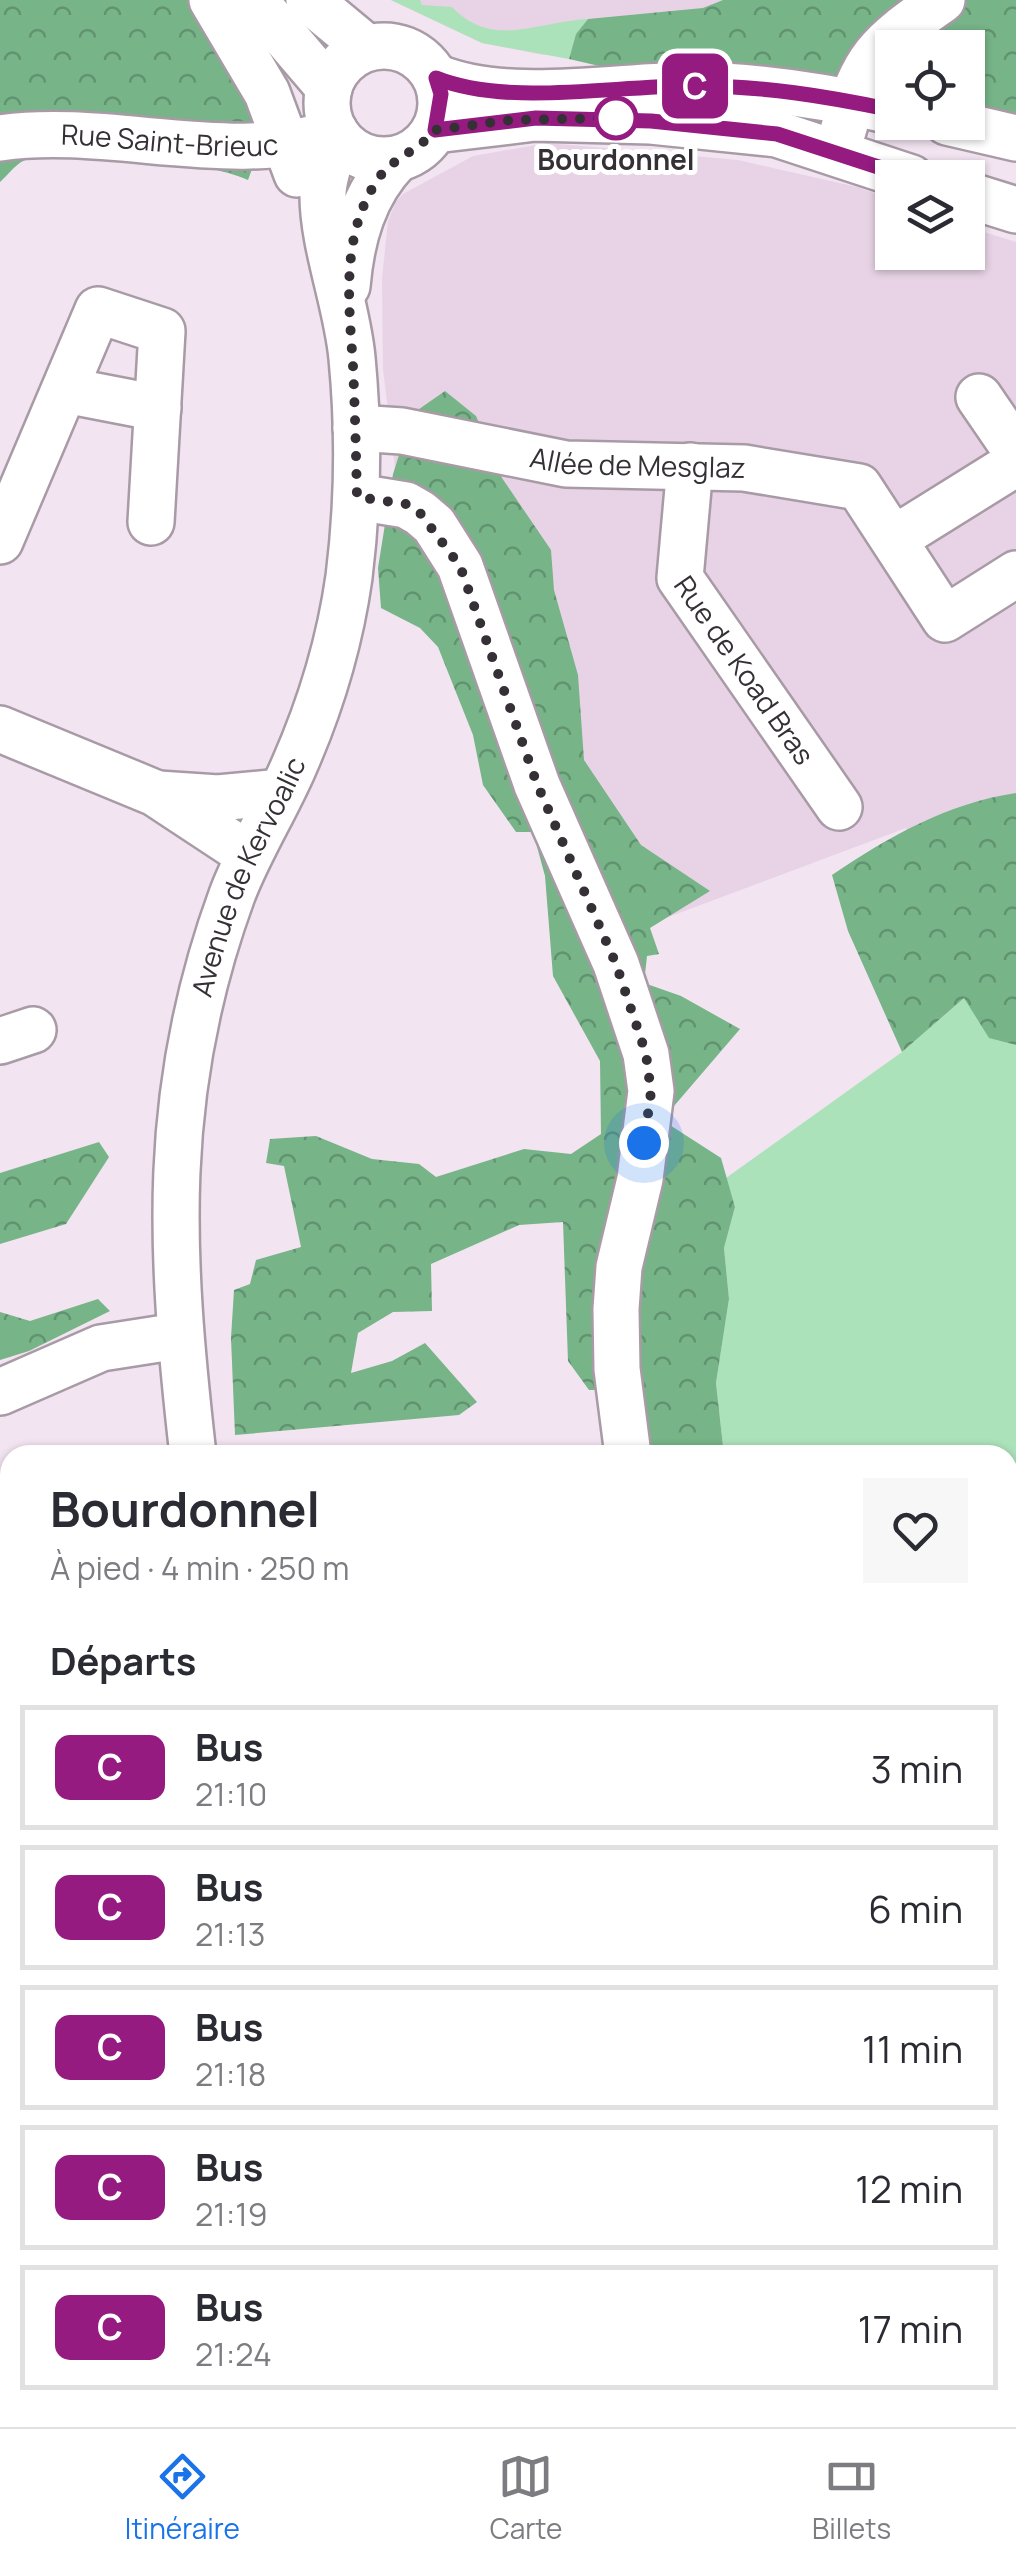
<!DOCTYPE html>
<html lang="fr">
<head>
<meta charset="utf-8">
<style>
	body { margin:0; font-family:Manrope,sans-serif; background:#f7f7f7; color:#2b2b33; height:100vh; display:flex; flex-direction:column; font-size:38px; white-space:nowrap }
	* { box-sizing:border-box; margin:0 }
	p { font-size:32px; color:#7c7c81 }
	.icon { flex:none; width:55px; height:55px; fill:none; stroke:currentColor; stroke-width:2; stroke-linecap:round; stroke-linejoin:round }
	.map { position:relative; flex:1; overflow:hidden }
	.drawer { position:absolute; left:0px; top:1445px; width:1018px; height:982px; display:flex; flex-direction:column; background:#fff; border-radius:30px 30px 0 0; box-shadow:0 2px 8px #0004 }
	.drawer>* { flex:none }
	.badge { padding:0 20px; border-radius:15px; font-size:35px; line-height:65px }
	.fabs { position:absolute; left:875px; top:30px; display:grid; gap:20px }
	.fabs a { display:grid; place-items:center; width:110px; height:110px; border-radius:0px; background:#fff; box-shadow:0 2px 8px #0004; font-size:50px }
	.you { position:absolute; width:50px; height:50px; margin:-25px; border:8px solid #fff; border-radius:50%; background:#1a73e8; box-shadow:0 0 0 15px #1a73e833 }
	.map>.badge { position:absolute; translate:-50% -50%; box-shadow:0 0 0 5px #fff }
	h2 { padding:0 50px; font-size:38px; line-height:90px }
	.round { display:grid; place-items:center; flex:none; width:105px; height:105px; border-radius:0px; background:#f7f7f7 }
	.head { display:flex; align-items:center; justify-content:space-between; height:170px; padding:0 50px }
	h1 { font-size:48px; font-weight:700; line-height:75px }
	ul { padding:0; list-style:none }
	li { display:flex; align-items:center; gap:30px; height:125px; margin:0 20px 15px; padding:0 30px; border:5px solid #e1e1e2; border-radius:0px }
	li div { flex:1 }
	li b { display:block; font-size:38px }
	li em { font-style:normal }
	li .badge { min-width:110px; font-weight:700; text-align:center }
	.tabs { display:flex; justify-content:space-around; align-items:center; height:140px; border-top:2px solid #e1e1e2; background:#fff; font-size:28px; color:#7c7c81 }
	.tabs a { display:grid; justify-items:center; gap:5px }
	.tabs .selected { color:#1a73e8 }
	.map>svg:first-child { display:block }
</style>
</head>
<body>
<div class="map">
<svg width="1016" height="2427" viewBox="0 0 1016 2427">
	<defs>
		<pattern id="forest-crowns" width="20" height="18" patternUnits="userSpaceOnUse" patternTransform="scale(2.5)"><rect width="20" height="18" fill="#77b488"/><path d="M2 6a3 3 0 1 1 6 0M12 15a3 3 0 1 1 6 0" fill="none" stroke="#629370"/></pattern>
	</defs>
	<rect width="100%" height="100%" fill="#f2e4f1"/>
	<!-- built -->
	<path fill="#e7d3e5" d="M 391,0 L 883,0 L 543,55 L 482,43 Z
		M 548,143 L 738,160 L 857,187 L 892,200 L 892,252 L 968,252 L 968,227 L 1016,242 L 1016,855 L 928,888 L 906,828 L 639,928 L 395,468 L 383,369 L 382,279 L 388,221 L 396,202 L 403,194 L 473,156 Z"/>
	<!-- green -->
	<path fill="#ace2ba" d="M 391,0 L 420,0 L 422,5 L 452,7 C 493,50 538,21 588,19 L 576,34 L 569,59 L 482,43 Z
		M 965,997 L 989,1037 L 1016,1045 L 1016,1708 L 1008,1713 L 1008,1455 L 724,1455 L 716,1383 L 729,1299 L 724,1248 L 735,1207 L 726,1178 L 902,1052 Z"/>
	<!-- forest -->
	<path fill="url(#forest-crowns)" d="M 0,0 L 231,0 L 260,147 L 248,180 C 207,162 63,141 23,161 C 15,165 7,176 0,182 Z
		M 723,0 L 1016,0 L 1016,119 L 968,112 L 968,48 L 892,48 L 892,92 L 621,71 L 569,59 L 576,34 L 588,19 L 703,8 Z
		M 445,391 L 476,416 L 502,478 L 551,550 L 554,590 L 578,675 L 584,760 L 641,845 L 710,891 L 650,928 L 659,954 L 647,956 L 644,983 L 681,996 L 740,1029 L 662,1120 L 721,1158 L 735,1207 L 724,1248 L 729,1299 L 716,1383 L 724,1455 L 602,1455 L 617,1437 L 634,1390 L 589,1390 L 568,1361 L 563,1222 L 519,1225 L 431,1264 L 432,1311 L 393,1312 L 358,1333 L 351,1373 L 392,1361 L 425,1343 L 477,1402 L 459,1415 L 235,1435 L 231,1338 L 234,1290 L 250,1284 L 256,1260 L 301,1247 L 284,1166 L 266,1163 L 270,1139 L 316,1136 L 372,1159 L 419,1164 L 436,1177 L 524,1149 L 571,1154 L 601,1134 L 600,1061 L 553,976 L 545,876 L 533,832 L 516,832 L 483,785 L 473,735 L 438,647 L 420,628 L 381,608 L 378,568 L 393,474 L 412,414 Z
		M 1016,793 L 1016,1045 L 989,1038 L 964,998 L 902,1052 L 848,931 L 832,875 C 888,837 948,803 1016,793 Z
		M 99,1142 L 109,1157 L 66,1224 L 0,1244 L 0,1173 Z
		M 98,1299 L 110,1311 L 29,1351 L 0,1360 L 0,1312 L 30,1321 Z
		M 1016,1708 L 1016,1888 L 1008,1895 L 1008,1713 Z
		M 1016,2227 L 1016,2365 L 1008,2353 L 1008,2234 Z
		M 307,2418 L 556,2418 L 546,2427 L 306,2427 Z
		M 842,2418 L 969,2418 L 963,2427 L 837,2427 Z"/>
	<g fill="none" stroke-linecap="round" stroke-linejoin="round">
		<!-- stream -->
		<path stroke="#70bede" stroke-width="11" d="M 1008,1849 L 1016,1846
			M 447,2427 L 454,2418"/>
		<!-- minor casing -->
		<g stroke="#a89ba6" stroke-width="50">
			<g id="minor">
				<path d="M 212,0 L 267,93 L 297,174"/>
				<path d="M 254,0 L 329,88"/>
				<path d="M 309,0 L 367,48"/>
				<circle cx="384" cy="103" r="57"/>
				<path d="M 436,77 C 509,107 615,85 695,85 C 763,86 826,96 892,111"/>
				<path d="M 947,122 L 1016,138"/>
				<path d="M 435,130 L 535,118 L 651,121 L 777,134 L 911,178"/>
				<path d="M 843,131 C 864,54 879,45 942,0"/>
				<path id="s1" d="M 0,138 C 108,122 234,168 335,132"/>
				<path d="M 968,195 L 1016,210"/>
				<path d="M 347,286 C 351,239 363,194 397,159"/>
				<path d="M 65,390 L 158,408"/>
				<path d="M 979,397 L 1016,451"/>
				<path id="s2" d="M 356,428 L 402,431 L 566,464 L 744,468 L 859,487 L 945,619 L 1016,574"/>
				<path id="s3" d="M 690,466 L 680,578 L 839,807"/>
				<path d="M 357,497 L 406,505 L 420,513 L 434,525 L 460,566 L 537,785 L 616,964 L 646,1054 L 651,1091 L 640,1179 L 619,1267 L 616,1309 L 617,1369 L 628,1455"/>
				<path d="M 894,539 L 1016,463"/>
				<path d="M 0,541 L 98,310 L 162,331 L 151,522"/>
				<path d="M 0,729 L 155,793 L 249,855"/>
				<path d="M 158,794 L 218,798 L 281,792"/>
				<path d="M 0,1041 L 33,1030"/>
				<path d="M 0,1392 L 101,1348 L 178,1336"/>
				<path id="s4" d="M 193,1455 C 170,1253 160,1091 232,895 C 249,850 275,810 294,766 C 320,707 340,641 349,577 C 358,505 359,431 352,358 C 347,304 323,246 323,195 C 323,175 332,156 338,137"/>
			</g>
		</g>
		<!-- minor -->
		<use href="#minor" stroke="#fff" stroke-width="45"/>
	</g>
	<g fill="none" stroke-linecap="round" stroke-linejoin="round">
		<!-- line casing -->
		<g stroke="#fff" stroke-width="22">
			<path id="line" d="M 892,110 C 826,96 763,86 695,86 C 615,85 509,107 436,78 L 441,94 L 435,130 L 536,118 L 651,121 L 777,134 L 912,178"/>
		</g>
		<!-- line -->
		<use href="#line" stroke="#951b81" stroke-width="15"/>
		<!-- walk -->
		<path stroke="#353035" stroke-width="10" stroke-dasharray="0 18" d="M 616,118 L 512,120 L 435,130 C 419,151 393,157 378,179 C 340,236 349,303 353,366 C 355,410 356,453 357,497 L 406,504 L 420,513 L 460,566 L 537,784 L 616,964 L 646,1054 L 651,1092 L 644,1143"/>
	</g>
	<!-- markers -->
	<circle fill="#fff" stroke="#951b81" stroke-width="5" cx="616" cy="118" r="20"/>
	<g text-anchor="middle" stroke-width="10" stroke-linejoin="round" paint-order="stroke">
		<!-- street labels -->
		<g font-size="28" fill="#353035" stroke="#fff">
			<text dy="10" stroke="none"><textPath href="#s1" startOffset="170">Rue Saint-Brieuc</textPath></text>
			<text dy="10" stroke="none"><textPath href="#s2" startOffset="285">Allée de Mesglaz</textPath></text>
			<text dy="10" stroke="none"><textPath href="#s3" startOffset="225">Rue de Koad Bras</textPath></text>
			<text dy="10" stroke="none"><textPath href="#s4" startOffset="590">Avenue de Kervoalic</textPath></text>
		</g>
		<!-- stop labels -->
		<g font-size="28" font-weight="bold" fill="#353035" stroke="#fff">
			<text x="616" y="170">Bourdonnel</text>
		</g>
	</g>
</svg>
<div class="fabs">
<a><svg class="icon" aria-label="locate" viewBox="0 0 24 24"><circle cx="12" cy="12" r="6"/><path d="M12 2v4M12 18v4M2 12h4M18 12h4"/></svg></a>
<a><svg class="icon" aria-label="layers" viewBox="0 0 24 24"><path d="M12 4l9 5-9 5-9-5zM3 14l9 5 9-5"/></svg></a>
</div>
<div class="you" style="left:644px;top:1143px"></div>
<b class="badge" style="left:695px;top:86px;background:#951b81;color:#fff">C</b>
<section class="drawer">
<div class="head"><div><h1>Bourdonnel</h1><p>À pied · 4 min · 250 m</p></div><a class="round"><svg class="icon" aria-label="heart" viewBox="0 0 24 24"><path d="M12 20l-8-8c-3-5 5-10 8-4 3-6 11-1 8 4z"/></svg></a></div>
<h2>Départs</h2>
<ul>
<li><span class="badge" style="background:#951b81;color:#fff">C</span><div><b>Bus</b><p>21:10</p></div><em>3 min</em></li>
<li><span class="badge" style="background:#951b81;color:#fff">C</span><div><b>Bus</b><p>21:13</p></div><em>6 min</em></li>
<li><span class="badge" style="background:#951b81;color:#fff">C</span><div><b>Bus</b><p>21:18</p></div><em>11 min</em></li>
<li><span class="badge" style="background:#951b81;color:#fff">C</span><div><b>Bus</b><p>21:19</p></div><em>12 min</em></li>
<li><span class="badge" style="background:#951b81;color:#fff">C</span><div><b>Bus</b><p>21:24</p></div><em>17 min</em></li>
</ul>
</section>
</div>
<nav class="tabs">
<a class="selected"><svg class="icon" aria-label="directions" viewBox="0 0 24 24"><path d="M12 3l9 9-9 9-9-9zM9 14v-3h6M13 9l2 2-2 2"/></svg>Itinéraire</a>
<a><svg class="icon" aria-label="map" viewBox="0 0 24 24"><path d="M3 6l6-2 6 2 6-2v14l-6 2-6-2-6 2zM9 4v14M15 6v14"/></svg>Carte</a>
<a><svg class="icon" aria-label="tickets" viewBox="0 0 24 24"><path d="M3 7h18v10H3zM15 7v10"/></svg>Billets</a>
</nav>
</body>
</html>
